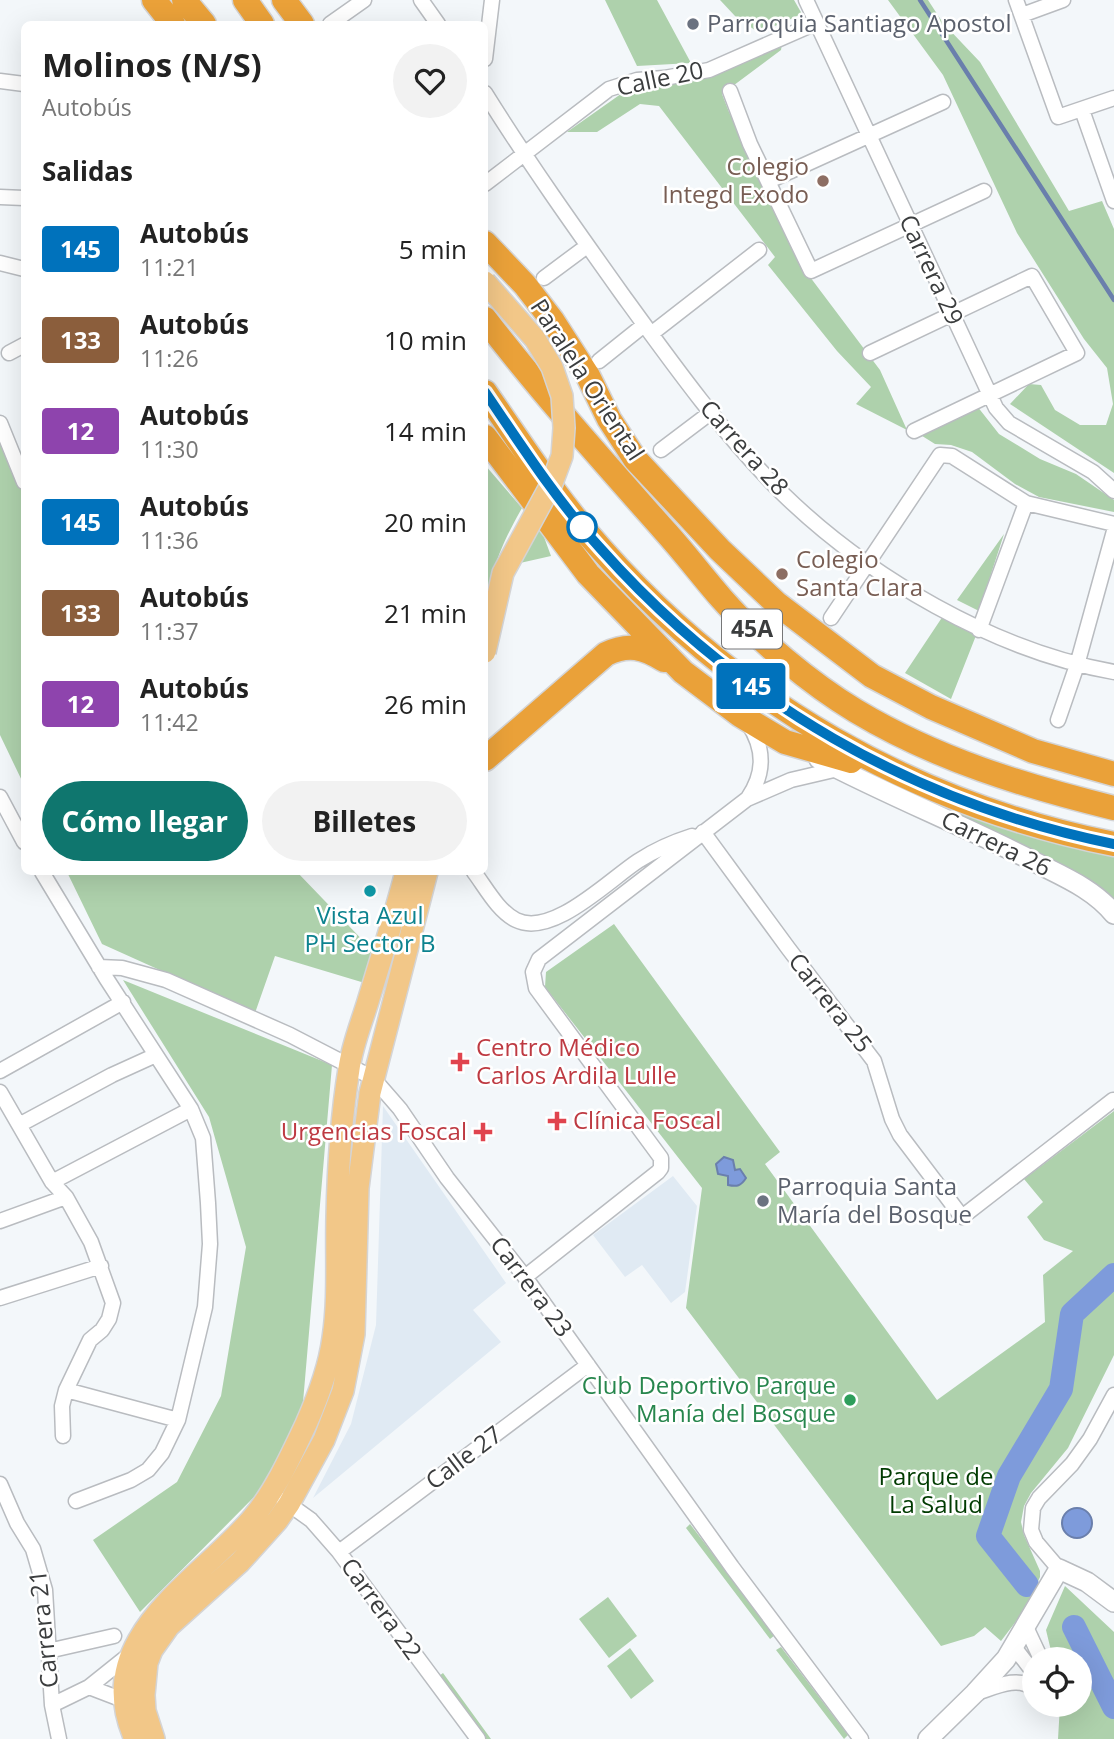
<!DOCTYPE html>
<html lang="es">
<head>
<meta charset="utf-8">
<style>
	body { margin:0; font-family:"Open Sans",sans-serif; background:#f2f2f2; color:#222; height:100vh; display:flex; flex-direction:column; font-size:26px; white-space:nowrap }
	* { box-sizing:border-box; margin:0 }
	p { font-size:23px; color:#767676 }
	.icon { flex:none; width:38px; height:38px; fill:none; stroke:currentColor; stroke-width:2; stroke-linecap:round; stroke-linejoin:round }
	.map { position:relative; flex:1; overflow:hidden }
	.panel { position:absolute; left:21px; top:21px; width:467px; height:854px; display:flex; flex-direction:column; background:#fff; border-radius:10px; box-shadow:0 7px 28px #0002 }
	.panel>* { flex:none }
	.badge { padding:0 14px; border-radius:5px; font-size:24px; line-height:46px }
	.fabs { position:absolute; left:1022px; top:1647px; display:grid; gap:14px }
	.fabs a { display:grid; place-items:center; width:70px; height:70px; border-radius:50%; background:#fff; box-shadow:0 7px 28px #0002; font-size:35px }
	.map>.badge { position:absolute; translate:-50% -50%; box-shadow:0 0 0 4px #fff }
	h2 { padding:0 21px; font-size:26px; line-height:63px }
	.round { display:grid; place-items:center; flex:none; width:74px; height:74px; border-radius:37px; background:#f2f2f2 }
	.summary { display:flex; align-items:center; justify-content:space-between; height:119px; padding:0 21px }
	h1 { font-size:33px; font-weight:700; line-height:52px }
	.cta { display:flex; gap:14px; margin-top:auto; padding:14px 21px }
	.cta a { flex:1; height:80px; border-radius:42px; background:#0f766e; color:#fff; font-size:28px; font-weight:700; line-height:80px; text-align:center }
	.cta a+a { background:#f2f2f2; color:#222 }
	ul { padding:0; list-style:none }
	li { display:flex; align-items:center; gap:21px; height:91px; padding:0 21px }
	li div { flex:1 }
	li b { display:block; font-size:26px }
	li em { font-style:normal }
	li .badge { min-width:77px; font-weight:700; text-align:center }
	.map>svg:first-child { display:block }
</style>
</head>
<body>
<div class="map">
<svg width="1114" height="1739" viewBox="0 0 1114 1739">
	<rect width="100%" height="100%" fill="#f3f7fa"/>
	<!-- built -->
	<path fill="#e0eaf3" d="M 383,1106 L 506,1283 L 473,1310 L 501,1342 L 313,1498 L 351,1424 L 376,1325 Z
		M 673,1176 L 697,1206 L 685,1292 L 671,1303 L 642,1265 L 625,1277 L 593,1235 Z"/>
	<!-- green -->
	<path fill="#aed1ac" d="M 605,0 L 657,0 L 691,63 L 637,66 Z
		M 720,0 L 794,0 L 802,14 L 759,33 L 735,16 Z
		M 888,0 L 928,0 L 943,23 L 980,62 L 1069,211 L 1102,201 L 1114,229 L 1114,473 L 1010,404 L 1029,384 L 1041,385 L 1055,410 L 1080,425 L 1106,425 L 1113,404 L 1107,368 L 1084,339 L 1017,233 L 943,75 Z
		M 783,37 L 781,50 L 722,94 L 729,112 L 770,193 L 804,269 L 880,370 L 907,430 L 856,404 L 871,387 L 837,351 L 768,265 L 775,257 L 659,106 L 640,104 L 597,132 L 567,132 L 635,84 L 708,73 Z
		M 977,406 L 999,434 L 1040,459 L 1076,474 L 1114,500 L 1114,512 L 1039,497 L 1015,484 L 972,452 L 951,445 L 935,444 L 919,434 Z
		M 0,437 L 24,492 L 24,785 L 0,735 Z
		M 485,465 L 522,508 C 501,545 493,566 485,607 L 487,523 Z
		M 540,526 L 551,556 L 520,563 Z
		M 1004,534 L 979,611 L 957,600 Z
		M 943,616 L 977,633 L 951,699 L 905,673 Z
		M 844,766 L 880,774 L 1114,846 L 1114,902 Z
		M 67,872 L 297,872 L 374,952 L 368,984 L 275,956 L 255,1013 L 102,944 Z
		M 614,924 L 780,1152 L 765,1164 L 937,1400 L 1045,1322 L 1043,1275 L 1073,1251 L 1044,1240 L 1027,1217 L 1043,1202 L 1024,1179 L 1114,1111 L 1114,1355 L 1068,1448 L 1031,1493 L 1024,1506 L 1021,1522 L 1024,1535 L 1040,1571 L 1040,1577 L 1024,1611 L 1001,1641 L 985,1627 L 974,1636 L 941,1646 L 686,1308 L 702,1188 L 545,987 L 546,972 Z
		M 123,980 L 332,1065 L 302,1414 L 266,1485 L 140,1612 L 93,1540 L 177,1482 L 221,1396 L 246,1247 L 209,1117 Z
		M 690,1524 L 775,1635 L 770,1639 L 686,1528 Z
		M 1065,1586 L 1114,1632 L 1114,1739 L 1058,1739 L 1060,1705 L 1080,1704 L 1080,1659 L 1053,1659 L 1046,1630 Z
		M 608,1597 L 637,1636 L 609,1658 L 579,1619 Z
		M 781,1647 L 848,1735 L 844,1739 L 776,1650 Z
		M 630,1648 L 654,1681 L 631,1699 L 607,1666 Z
		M 443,1673 L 491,1739 L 484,1739 L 439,1676 Z"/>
	<!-- water -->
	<path fill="#7e9bdb" stroke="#6a7fac" stroke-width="2" d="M 724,1157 L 733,1160 L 735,1170 L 740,1169 L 746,1178 C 741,1186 737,1187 728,1185 L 728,1176 L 718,1174 L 716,1164 Z
		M1062 1523a15 15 0 1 1 30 0a15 15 0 1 1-30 0Z"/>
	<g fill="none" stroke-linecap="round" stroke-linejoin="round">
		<!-- stream -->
		<path stroke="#6a7fac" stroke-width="4.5" d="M 920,0 L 1114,300"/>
		<!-- river -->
		<path stroke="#7e9bdb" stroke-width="24" d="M 1027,1585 L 988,1536 L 1009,1476 L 1061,1389 L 1072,1314 L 1114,1275
			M 1074,1627 L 1114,1707"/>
		<!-- street casing -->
		<g stroke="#b9bcc0" stroke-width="17">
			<path id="street" d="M 421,0 L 438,24
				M 806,0 L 996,408 L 1009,423 L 1093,472 L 1114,491
				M 1016,0 L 1058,117 L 1114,98
				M 1022,15 L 1063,0
				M 330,24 L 364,0
				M 485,59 L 492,0
				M 0,81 L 24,84
				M 730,91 L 750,144 L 811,271 L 984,191
				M 485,93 C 528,162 575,228 622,294 C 672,363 722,433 782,493 C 868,577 995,651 1114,672
				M 1082,110 L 1114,201
				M 769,181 L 943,102
				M 485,184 L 609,89 L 637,80 L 664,78 L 709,70 L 816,23
				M 0,197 L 24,198
				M 0,263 L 24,269
				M 544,278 L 587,246
				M 651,334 L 759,250
				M 9,353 L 24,345
				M 870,353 L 1032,276 L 1077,353 L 914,431
				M 599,361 L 644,325
				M 0,423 L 24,482
				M 661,450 L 710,413
				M 831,618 L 940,455 L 952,456 L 1026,503 L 1114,524
				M 979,630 L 1026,503
				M 1058,720 L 1077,665 L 1114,531
				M 0,797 L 24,842
				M 748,798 C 765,773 765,749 748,723
				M 703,832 L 788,948 L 874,1061 L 892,1119 L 900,1135 L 962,1217 L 1113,1100
				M 42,872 L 106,978 L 191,1109 L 203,1138 L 208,1203 L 210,1244 L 205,1307 L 178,1420 L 162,1453 L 148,1470 L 131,1480 L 76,1501
				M 474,872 C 486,888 498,911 516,920 C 552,938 609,880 638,861 C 655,850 673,842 692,836
				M 99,967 L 122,968 L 166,980 L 290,1035 L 373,1078 L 400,1109 L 447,1178 L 525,1277 L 732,1567 L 861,1739
				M 0,1071 L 123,1002
				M 0,1092 L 52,1182 L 66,1197 L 91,1242 L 113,1303 L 109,1319 L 102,1330 L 90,1340 L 66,1390 L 62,1406 L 63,1436
				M 19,1125 L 112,1075 L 156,1055
				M 52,1182 L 191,1109
				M 0,1221 L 66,1197
				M 525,1277 L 658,1172 L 661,1168 L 661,1158 L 536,988 L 533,972 L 539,959 L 747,799 L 791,780 L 838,769
				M 0,1298 L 101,1266
				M 66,1390 L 178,1420
				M 0,1484 L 17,1523 L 33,1549 L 45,1590 L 52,1705 L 59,1739
				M 283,1500 L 311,1520 L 339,1552 L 478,1739
				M 339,1552 L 588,1365
				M 1059,1569 L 1036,1542 L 1031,1530 L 1033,1508 L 1039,1498 L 1072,1464 L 1090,1439 L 1114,1395
				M 1026,1627 L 1041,1659
				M 1014,1647 L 1034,1673
				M 48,1651 L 114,1636
				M 89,1687 L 123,1700
				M 977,1693 C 995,1687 1018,1675 1034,1689
				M 52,1705 L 89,1687 L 129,1655"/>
		</g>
		<!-- secondary casing -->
		<g stroke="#b9bcc0" stroke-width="22">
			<path id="secondary" d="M 819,759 C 888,795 960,824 1029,859 C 1059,875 1092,887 1114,914
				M 928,1739 L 975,1693 L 1006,1659 L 1059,1569 L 1087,1582 L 1114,1602"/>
		</g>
		<!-- primary casing -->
		<g stroke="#d4d4d5" stroke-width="24">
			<path id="primary" d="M 135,1739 C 90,1639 194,1585 251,1520 C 274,1493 291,1456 306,1424 C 318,1397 329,1368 333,1338 C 339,1299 336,1257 337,1217 C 338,1168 341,1118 349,1069 C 352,1045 362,1022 369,998 C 382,956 395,914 406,872
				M 154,1739 L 145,1711 L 144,1695 L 147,1663 L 152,1650 L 169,1626 L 240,1562 L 277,1521 L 289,1504 L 324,1440 L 343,1391 L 354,1334 L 358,1188 L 370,1093 L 427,872"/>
		</g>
		<!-- highway casing -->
		<g stroke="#d4d4d5" stroke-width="27">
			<path id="highway" d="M 154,0 L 173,24
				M 184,0 L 204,24
				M 245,0 L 262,24
				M 284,0 L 302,24
				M 485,243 L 525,285 L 552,320 L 588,376 L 609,419 L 635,459 L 720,550 L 776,603 L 872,676 L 931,707 L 1033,751 L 1114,774
				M 485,319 C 541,392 603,461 664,530 C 684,552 702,576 722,599 C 757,639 811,684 856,711 C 936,759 1024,786 1114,808
				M 485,392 C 522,445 557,500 601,549 C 735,701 915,805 1114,844
				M 485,437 L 588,574 L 683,672 L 740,715 L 785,742 L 851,761
				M 485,759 L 606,654 C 628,643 644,647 664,660"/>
		</g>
		<!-- street -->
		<use href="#street" stroke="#fff" stroke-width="14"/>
		<!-- secondary -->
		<use href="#secondary" stroke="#fff" stroke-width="19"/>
		<!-- primary -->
		<use href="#primary" stroke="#f2c788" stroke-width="21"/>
		<!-- highway -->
		<use href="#highway" stroke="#eaa139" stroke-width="24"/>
		<!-- primary-bridge casing -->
		<g stroke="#d4d4d5" stroke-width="24" stroke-linecap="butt">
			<path id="primary-bridge" d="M 485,282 L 535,339 L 552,367 L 562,396 L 564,428 L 562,456 L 552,483 L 503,573 L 485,652"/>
		</g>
		<!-- primary-bridge -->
		<use href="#primary-bridge" stroke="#f2c788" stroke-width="21"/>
	</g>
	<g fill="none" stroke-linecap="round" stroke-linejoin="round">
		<!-- line casing -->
		<g stroke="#fff" stroke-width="16">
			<path id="line" d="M 485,392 C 521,445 557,501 601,549 C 736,701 915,804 1114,844"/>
		</g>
		<!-- line -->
		<use href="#line" stroke="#0072bc" stroke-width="10"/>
	</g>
	<!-- markers -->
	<g fill="#6b7280" stroke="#fff" stroke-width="2.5">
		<circle cx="693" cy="24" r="7"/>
		<circle cx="763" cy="1201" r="7"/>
	</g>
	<g fill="#8d6e63" stroke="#fff" stroke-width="2.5">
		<circle cx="823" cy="181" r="7"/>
		<circle cx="782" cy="574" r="7"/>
	</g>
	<circle fill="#fff" stroke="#0072bc" stroke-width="3.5" cx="582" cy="527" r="14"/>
	<circle fill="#0f9aa8" stroke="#fff" stroke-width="2.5" cx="370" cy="891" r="7"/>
	<g fill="#e0444e" stroke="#fff" stroke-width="2.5">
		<path d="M456.5 1051.5h7v7h7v7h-7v7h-7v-7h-7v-7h7z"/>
		<path d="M553.5 1110.5h7v7h7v7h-7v7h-7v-7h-7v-7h7z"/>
		<path d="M479.5 1121.5h7v7h7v7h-7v7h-7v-7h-7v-7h7z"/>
	</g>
	<circle fill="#2e9e5b" stroke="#fff" stroke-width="2.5" cx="850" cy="1400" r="7"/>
	<g text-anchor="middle" stroke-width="5" stroke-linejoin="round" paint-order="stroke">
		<!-- shield labels -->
		<rect fill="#fff" stroke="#767778" stroke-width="2" x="722" y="609.5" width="60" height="39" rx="5"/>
		<g font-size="23" font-weight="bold" fill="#3b3d3e">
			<text x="752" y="637">45A</text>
		</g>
		<!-- worship labels -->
		<g font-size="24" fill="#5b616d" stroke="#fff" text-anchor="start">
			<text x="707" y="32">Parroquia Santiago Apostol</text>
			<text x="777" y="1195">Parroquia Santa<tspan x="777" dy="28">María del Bosque</tspan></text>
		</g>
		<!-- street labels -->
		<g font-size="24" fill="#3b3d3e" stroke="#fff">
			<text transform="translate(660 79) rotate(-12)" y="8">Calle 20</text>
			<text transform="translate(931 270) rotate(65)" y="8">Carrera 29</text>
			<text transform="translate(587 380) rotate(57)" y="8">Paralela Oriental</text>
			<text transform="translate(744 448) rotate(48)" y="8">Carrera 28</text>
			<text transform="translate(996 844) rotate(26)" y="8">Carrera 26</text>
			<text transform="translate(830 1003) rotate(52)" y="8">Carrera 25</text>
			<text transform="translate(531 1287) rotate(53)" y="8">Carrera 23</text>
			<text transform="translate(464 1458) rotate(-37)" y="8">Calle 27</text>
			<text transform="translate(381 1609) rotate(54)" y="8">Carrera 22</text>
			<text transform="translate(44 1629) rotate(-96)" y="8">Carrera 21</text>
		</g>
		<!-- education labels -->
		<g font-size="24" fill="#785e54" stroke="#fff" text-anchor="end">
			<text x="809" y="175">Colegio<tspan x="809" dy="28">Integd Exodo</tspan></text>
			<text x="796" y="568" text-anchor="start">Colegio<tspan x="796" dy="28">Santa Clara</tspan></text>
		</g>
		<!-- culture labels -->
		<g font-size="24" fill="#0d838f" stroke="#fff">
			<text x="370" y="924">Vista Azul<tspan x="370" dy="28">PH Sector B</tspan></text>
		</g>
		<!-- health labels -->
		<g font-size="24" fill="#be3a42" stroke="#fff" text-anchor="start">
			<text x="476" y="1056">Centro Médico<tspan x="476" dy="28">Carlos Ardila Lulle</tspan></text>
			<text x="573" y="1129">Clínica Foscal</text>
			<text x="467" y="1140" text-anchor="end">Urgencias Foscal</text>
		</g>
		<!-- leisure labels -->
		<g font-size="24" fill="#27864d" stroke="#fff" text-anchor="end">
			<text x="836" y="1394">Club Deportivo Parque<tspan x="836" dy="28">Manía del Bosque</tspan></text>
		</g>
		<!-- park labels -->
		<g font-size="24" fill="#003b01" stroke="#fff">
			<text x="936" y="1485">Parque de<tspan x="936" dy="28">La Salud</tspan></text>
		</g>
	</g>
</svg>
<div class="fabs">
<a><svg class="icon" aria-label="locate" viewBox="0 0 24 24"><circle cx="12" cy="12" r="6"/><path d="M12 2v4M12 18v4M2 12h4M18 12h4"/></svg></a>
</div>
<b class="badge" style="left:751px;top:686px;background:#0072bc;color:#fff">145</b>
<section class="panel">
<div class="summary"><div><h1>Molinos (N/S)</h1><p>Autobús</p></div><a class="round"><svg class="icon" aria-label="heart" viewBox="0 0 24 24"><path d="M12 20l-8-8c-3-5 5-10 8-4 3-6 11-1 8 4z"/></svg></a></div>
<h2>Salidas</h2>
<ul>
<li><span class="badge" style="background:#0072bc;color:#fff">145</span><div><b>Autobús</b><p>11:21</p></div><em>5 min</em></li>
<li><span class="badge" style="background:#8b5e3c;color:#fff">133</span><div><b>Autobús</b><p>11:26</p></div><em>10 min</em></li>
<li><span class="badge" style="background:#8e44ad;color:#fff">12</span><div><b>Autobús</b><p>11:30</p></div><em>14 min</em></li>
<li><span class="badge" style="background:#0072bc;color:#fff">145</span><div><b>Autobús</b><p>11:36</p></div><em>20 min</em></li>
<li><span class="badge" style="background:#8b5e3c;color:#fff">133</span><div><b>Autobús</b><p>11:37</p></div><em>21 min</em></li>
<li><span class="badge" style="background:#8e44ad;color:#fff">12</span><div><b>Autobús</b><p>11:42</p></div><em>26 min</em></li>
</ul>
<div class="cta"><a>Cómo llegar</a><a>Billetes</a></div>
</section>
</div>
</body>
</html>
